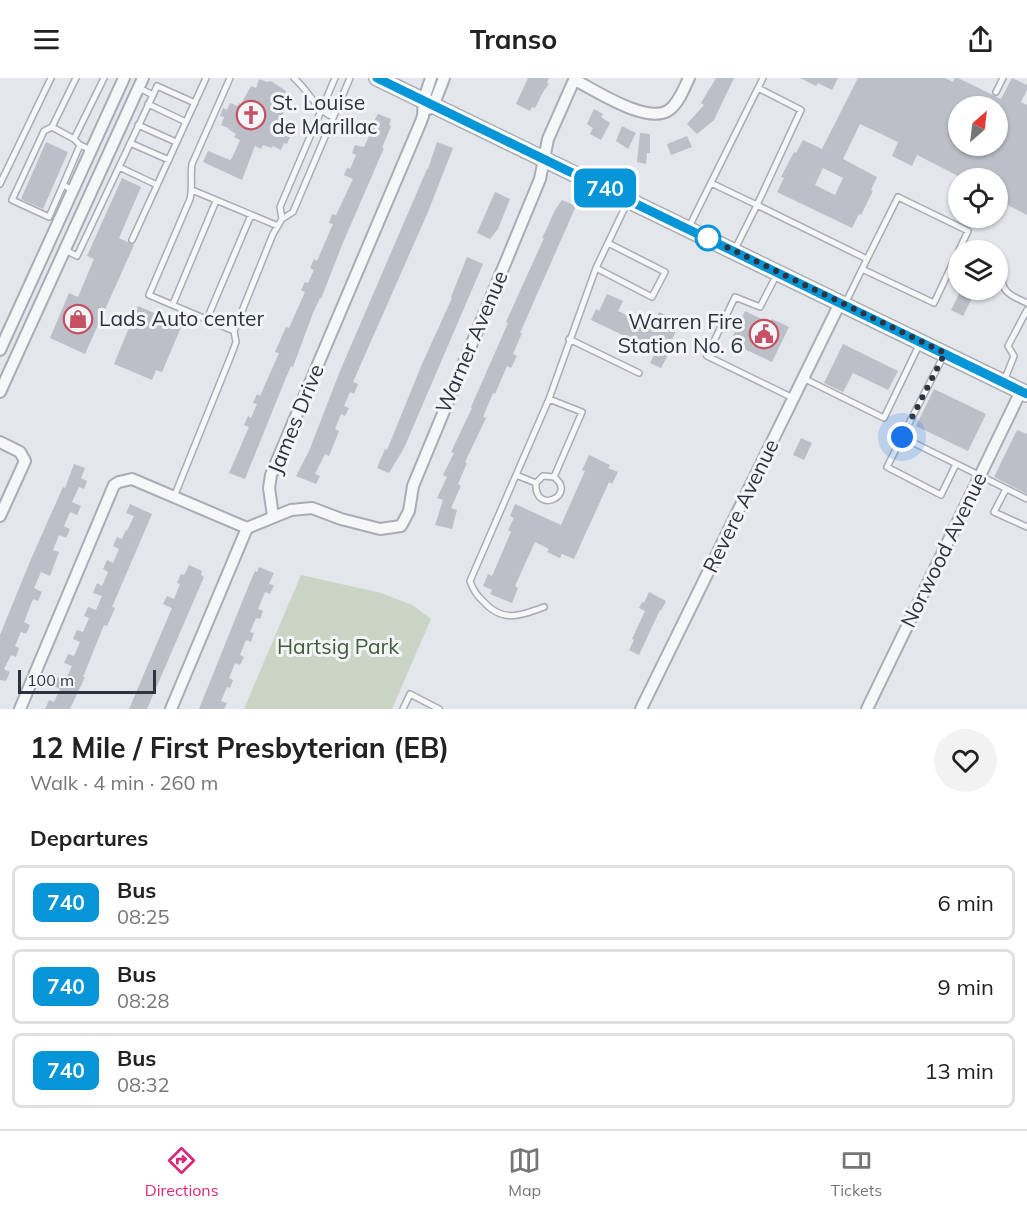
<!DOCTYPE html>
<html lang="en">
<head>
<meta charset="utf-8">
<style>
	body { margin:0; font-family:Mulish,sans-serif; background:#f2f2f2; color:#222; height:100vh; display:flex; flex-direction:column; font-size:22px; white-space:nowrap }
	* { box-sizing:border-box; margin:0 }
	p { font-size:20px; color:#767676 }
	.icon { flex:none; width:33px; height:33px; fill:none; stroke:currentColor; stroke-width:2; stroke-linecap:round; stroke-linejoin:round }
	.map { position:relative; height:631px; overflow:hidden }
	.panel { display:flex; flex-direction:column; background:#fff; flex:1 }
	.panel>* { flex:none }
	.badge { padding:0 12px; border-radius:9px; font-size:21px; line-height:39px }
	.needle { width:39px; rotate:28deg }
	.fabs { position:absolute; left:948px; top:18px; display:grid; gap:12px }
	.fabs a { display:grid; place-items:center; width:60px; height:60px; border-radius:50%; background:#fff; box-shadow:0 2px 4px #0004; font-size:30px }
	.scale { position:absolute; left:18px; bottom:15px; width:138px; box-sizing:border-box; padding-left:6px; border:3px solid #2c3442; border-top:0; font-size:16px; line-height:21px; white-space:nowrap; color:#2c3442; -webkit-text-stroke:4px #f3f5f8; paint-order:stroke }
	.you { position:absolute; width:30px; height:30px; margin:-15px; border:4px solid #fff; border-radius:50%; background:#1a73e8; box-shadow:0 0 0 9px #1a73e833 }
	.map>.badge { position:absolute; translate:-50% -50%; box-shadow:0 0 0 3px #fff }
	h2 { padding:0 30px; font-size:22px; line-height:54px }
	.round { display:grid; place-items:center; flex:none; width:63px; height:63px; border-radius:32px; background:#f2f2f2 }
	.headline { display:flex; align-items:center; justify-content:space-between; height:102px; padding:0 30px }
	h1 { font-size:28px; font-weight:700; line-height:45px }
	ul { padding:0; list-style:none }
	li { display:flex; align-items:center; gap:18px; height:75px; margin:0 12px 9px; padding:0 18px; border:3px solid #e0e0e0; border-radius:9px }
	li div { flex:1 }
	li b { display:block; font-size:22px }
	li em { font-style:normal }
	li .badge { min-width:66px; font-weight:700; text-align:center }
	header { display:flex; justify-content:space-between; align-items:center; height:78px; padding:0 30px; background:#fff; font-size:27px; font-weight:700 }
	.dock { display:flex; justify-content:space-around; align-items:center; height:84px; border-top:2px solid #e0e0e0; background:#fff; font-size:16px; color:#767676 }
	.dock a { display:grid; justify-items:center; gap:3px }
	.dock .current { color:#db2777 }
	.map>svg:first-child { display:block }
</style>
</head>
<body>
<header><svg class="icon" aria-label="menu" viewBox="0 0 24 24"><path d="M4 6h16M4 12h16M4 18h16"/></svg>Transo<svg class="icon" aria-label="share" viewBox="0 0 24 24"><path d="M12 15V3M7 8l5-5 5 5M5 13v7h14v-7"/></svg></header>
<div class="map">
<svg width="1027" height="631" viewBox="0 0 1027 631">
	<rect width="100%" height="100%" fill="#e3e6ea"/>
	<!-- green -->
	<path fill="#c9d4c5" d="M 301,497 L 381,515 L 412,527 L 431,541 L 392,631 L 244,631 Z"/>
	<!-- building -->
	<path fill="#bbbfc7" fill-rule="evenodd" d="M 528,0 L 549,0 L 547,5 L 549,6 L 543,14 L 535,30 L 532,29 L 530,33 L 516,26 Z
		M 716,0 L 734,0 L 714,42 L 697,56 L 687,46 L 704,27 L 701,25 Z
		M 800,0 L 838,0 L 832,12 L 818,5 L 816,8 Z
		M 858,0 L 945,0 L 953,4 L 955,0 L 958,0 L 1001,21 L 1012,0 L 1027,7 L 1027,12 L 1021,24 L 1027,27 L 1027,137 L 998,122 L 998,100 L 962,100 L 917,77 L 912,88 L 892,78 L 898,64 L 860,46 L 843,81 L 877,99 L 871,112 L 873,113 L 861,137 L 859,136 L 852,150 L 777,114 L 784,100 L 781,99 L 794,74 L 796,75 L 803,62 L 822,71 ZM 958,28 L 998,28 L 998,68 L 958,68 ZM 823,90 L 843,100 L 835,117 L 815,107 Z
		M 259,1 L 267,4 L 271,3 L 286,13 L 283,21 L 287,23 L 281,42 L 283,43 L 282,47 L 290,50 L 287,57 L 290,59 L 287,66 L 284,65 L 281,72 L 273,68 L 272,70 L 263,67 L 261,71 L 255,68 L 242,102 L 203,84 L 208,73 L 230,82 L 232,80 L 240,62 L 234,59 L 236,56 L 228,51 L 229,50 L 221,47 L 224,39 L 220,38 L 223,30 L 227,32 L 230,25 L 238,28 L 239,25 L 241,26 L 251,8 L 256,10 Z
		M 594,31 L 603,36 L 601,39 L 610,45 L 601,62 L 590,56 L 593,50 L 587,46 Z
		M 378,36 L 391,41 L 389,47 L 391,48 L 382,70 L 384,70 L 342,167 L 321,221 L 320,220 L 313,235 L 293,289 L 291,288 L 285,302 L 245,401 L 229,395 L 249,349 L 244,347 L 248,338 L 251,340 L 257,326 L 253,325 L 257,316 L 260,318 L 279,275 L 275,274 L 282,258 L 286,249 L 289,250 L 305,214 L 301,212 L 305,204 L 308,205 L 314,192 L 310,190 L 314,181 L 317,183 L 333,146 L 329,145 L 332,136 L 336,137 L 353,101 L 344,97 L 347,90 L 350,91 L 356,77 L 352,75 L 355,67 L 364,69 L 370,56 L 364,53 L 368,43 L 373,45 Z
		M 622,48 L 636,55 L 628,71 L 616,63 Z
		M 640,55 L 650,56 L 650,75 L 647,75 L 646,86 L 637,84 Z
		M 687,58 L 692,69 L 671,77 L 667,66 Z
		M 46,64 L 68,74 L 43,131 L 21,121 Z
		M 437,64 L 453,70 L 428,134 L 353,304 L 358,306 L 354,316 L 350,314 L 344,328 L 349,330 L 345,338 L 341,336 L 335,351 L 339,353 L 329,378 L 325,376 L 315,396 L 320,398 L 316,406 L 296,398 L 309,373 L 340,293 L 427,91 L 428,91 Z
		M 122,100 L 141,109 L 119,160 L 134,167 L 85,276 L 50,260 L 69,215 L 78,219 L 94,181 L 87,178 Z
		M 495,114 L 510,121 L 498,151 L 490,161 L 477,155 Z
		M 562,122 L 576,128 L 520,255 L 522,255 L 513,276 L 517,278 L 511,290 L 507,288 L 495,316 L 493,315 L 483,339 L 486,340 L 465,384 L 467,385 L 458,406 L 461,408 L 451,430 L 457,432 L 452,451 L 435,447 L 443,422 L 437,420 L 447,399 L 443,397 L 454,375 L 451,374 L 472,330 L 471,329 L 508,245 L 506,244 L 544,160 L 542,160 L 546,152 L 555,132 Z
		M 467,179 L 483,186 L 404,370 L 389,395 L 377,390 L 385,371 L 387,372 L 422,286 L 452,220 L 451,219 Z
		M 961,212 L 976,212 L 963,238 L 951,232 Z
		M 607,216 L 623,223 L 618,233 L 652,249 L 659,234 L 680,245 L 669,268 L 672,269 L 661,290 L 650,285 L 656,273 L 591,242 L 596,231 L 599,233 Z
		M 138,228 L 182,247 L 162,294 L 156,292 L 152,302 L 114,286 Z
		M 745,233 L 770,245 L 772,241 L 789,249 L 772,284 L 730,264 Z
		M 843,266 L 898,293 L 888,312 L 853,295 L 843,314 L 824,305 Z
		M 934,311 L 986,336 L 968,373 L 916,348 Z
		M 1017,352 L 1027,356 L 1027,416 L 994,399 Z
		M 801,360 L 812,365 L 804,382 L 793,377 Z
		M 589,377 L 610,387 L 608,390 L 618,394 L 612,406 L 609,404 L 574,481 L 562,476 L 560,480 L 547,474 L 549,471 L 535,464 L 515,508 L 518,510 L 512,525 L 490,516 L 492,512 L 483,508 L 488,496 L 492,498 L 511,454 L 508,452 L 514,440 L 510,438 L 515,426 L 561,447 L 585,393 L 582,392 Z
		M 74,386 L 85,390 L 81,400 L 87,403 L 84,411 L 79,409 L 72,424 L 81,428 L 77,437 L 70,434 L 64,448 L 70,451 L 66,460 L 59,457 L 53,472 L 59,474 L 50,498 L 41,494 L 34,510 L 42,514 L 38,523 L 33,521 L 24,544 L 30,547 L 26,556 L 21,554 L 15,568 L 19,570 L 16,579 L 11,577 L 4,591 L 10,594 L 6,603 L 0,602 L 0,557 L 31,481 L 63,409 L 65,410 Z
		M 130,426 L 152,436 L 112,529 L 115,530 L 107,548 L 104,547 L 83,599 L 85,599 L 70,631 L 45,631 L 49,622 L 54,624 L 60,611 L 54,608 L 58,599 L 65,603 L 72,588 L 64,585 L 68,576 L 74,578 L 80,564 L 73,561 L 77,552 L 83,554 L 89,540 L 84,538 L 88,529 L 96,532 L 102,518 L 93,515 L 97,505 L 102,508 L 108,494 L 103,491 L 107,482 L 113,485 L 119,471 L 113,468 L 117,459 L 122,461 L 126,452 L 127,453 L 134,438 L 126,435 Z
		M 189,487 L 202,493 L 201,497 L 204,499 L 147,631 L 129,631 L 172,530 L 163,526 L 167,518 L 174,521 L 180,506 L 177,505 L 181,496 L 184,497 Z
		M 259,489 L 274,495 L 269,506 L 274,507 L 270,516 L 265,514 L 258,531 L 263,533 L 260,541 L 256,540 L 250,554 L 254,555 L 251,564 L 246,562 L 240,577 L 244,579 L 240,587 L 235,585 L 229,600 L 233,602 L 230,610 L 227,609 L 221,623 L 227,625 L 224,631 L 199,631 L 244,519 L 255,493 L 257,494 Z
		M 649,514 L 666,523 L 661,533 L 660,532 L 639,577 L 629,572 L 634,562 L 632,561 L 645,533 L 639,530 L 642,524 L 644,525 Z"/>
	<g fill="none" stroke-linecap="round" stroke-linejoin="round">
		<!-- lane casing -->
		<g stroke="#a8adb4" stroke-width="8">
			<path id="lane" d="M 230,0 L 192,86 C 190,98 193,109 190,121 L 149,217 L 234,253 L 273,156 L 282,141
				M 294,0 C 309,13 315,31 333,39
				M 335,0 L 280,129 L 282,141 L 293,134 L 350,0
				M 996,14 L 1003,0
				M 153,17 L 157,8 L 195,25
				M 148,26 L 186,44
				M 138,47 L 176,64
				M 52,49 L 74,61
				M 130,65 L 169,82
				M 91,72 L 80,67 L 74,61 L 104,0
				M 119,89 L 157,107
				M 711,105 L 757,127 L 801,32 L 758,10
				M 0,106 L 51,0
				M 63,107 L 49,139 L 12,122 L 44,53 L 52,49 L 76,0
				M 73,112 L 63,107 L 80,67
				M 192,112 L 278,148
				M 689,149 L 763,0
				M 132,162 L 206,0
				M 735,171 L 757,127 L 867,181 L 845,226
				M 65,172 L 77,178 L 153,17 L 139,10
				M 867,181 L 898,119 L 968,153 L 959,172
				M 596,190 L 652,219 L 665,194 L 608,165
				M 862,191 L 934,225 L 958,174
				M 777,196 L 760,229 L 735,219 L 707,278 L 793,320
				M 1003,197 C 999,214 1014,219 1027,225
				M 173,226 L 216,123
				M 207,241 L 251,137
				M 569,261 L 639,295
				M 944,277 L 902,359 L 1027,421
				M 803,300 L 884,340 L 920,265
				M 1004,303 L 1014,278 L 1008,268 L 1027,232
				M 902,359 L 887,389 L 941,417 L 956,386
				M 516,397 L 536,405 L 543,398 L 554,399 L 582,334 L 549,321
				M 536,405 C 534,438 578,417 554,399
				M 1006,411 L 994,434 L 1027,449
				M 174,419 L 232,275 L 236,264 L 234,253
				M 544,529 C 520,538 502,545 483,523 C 476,517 473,512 470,503 L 549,321 L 596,190 L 628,123
				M 403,631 L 410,616 L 439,631"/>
		</g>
		<!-- street casing -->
		<g stroke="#a8adb4" stroke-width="14">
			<path id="street" d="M 575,2 C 596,13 648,47 669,32 C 679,25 684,10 689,0
				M 429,31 L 434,26 L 444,0
				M 0,272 L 124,0
				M 0,314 L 143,0
				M 0,364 L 20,374 L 25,383 L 0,438
				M 273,438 L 269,410 L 271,397 L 420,46 L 423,38 L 424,21 L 431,0
				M 20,631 L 114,407 L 119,404 L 132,401 L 247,450
				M 171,631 L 247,450 L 291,432 L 312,430 L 341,441 L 380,451 L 401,448 L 409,433 L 413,408 L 540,101 L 548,61 L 575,0
				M 641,631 L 840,225
				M 867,631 L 1021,313"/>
		</g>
		<!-- secondary casing -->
		<g stroke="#a8adb4" stroke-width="18">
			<path id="secondary" d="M 377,0 L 1027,316"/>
		</g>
		<!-- lane -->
		<use href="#lane" stroke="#f6f7f9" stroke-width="5"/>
		<!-- street -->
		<use href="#street" stroke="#f6f7f9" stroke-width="10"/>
		<!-- secondary -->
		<use href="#secondary" stroke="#fff" stroke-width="15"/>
	</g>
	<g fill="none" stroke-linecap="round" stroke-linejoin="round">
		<!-- line casing -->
		<g stroke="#fff" stroke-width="14">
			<path id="line" d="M 377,0 L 1027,316"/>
		</g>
		<!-- line -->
		<use href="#line" stroke="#0696d7" stroke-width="9"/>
		<!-- walk -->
		<path stroke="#2c3442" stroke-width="6" stroke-dasharray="0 10.8" d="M 708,160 L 945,275 L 902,359"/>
	</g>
	<!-- icons -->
	<defs>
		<g id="church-ring" transform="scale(1.5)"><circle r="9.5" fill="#f3f5f8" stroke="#c65163" stroke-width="1.5"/><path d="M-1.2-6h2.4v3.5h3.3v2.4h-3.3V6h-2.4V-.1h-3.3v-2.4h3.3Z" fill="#c65163"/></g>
		<g id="shop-ring" transform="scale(1.5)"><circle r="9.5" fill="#f3f5f8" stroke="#c65163" stroke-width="1.5"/><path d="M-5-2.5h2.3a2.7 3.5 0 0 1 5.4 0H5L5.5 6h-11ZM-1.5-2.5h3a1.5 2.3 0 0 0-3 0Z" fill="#c65163"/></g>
		<g id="civic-ring" transform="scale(1.5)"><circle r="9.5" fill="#f3f5f8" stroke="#c65163" stroke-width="1.5"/><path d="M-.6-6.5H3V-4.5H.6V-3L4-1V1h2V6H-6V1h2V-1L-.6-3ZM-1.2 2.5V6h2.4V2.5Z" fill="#c65163"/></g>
	</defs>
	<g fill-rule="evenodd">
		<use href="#church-ring" x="251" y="37"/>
		<use href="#shop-ring" x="78" y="241"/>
		<use href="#civic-ring" x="764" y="256"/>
	</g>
	<!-- markers -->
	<circle fill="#fff" stroke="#0696d7" stroke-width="3" cx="708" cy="160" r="12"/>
	<g text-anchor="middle" stroke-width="6" stroke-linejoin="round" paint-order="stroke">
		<!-- poi labels -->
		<g font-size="21" fill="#2c3442" stroke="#f3f5f8" text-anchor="start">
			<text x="272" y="32">St. Louise<tspan x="272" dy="24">de Marillac</tspan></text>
			<text x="99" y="248">Lads Auto center</text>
			<text x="743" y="251" text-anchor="end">Warren Fire<tspan x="743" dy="24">Station No. 6</tspan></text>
		</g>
		<!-- street labels -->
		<g font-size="21" fill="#2c3442" stroke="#f3f5f8">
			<text transform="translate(472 264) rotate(-67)" y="7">Warner Avenue</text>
			<text transform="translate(296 341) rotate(-68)" y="7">James Drive</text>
			<text transform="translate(741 428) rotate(-64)" y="7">Revere Avenue</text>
			<text transform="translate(944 472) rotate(-64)" y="7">Norwood Avenue</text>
		</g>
		<!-- park labels -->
		<g font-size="21" fill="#415d3a" stroke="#f3f5f8">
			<text x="338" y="576">Hartsig Park</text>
		</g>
	</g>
</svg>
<div class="fabs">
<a><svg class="needle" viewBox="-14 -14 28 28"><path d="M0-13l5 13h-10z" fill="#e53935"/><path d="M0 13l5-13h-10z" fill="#767676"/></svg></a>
<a><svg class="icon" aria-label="locate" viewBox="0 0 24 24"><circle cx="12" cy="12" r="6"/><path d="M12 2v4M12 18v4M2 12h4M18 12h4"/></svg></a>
<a><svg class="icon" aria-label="layers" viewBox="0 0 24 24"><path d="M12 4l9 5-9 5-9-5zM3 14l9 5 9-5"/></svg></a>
</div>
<div class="scale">100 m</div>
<div class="you" style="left:902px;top:359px"></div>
<b class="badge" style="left:605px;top:110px;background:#0696d7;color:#fff">740</b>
</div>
<section class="panel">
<div class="headline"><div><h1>12 Mile / First Presbyterian (EB)</h1><p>Walk · 4 min · 260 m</p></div><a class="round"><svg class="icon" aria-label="heart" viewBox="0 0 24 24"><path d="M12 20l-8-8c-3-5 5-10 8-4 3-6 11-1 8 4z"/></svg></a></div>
<h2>Departures</h2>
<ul>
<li><span class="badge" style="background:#0696d7;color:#fff">740</span><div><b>Bus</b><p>08:25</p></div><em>6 min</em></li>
<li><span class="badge" style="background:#0696d7;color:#fff">740</span><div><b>Bus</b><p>08:28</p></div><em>9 min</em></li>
<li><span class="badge" style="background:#0696d7;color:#fff">740</span><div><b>Bus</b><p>08:32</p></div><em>13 min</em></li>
</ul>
</section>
<nav class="dock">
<a class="current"><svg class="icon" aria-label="directions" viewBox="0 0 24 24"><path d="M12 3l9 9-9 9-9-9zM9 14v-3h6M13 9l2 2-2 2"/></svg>Directions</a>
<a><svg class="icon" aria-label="map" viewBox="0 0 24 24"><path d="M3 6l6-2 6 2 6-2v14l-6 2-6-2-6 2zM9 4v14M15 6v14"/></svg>Map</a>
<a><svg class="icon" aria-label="tickets" viewBox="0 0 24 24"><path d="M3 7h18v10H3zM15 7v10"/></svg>Tickets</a>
</nav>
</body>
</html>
